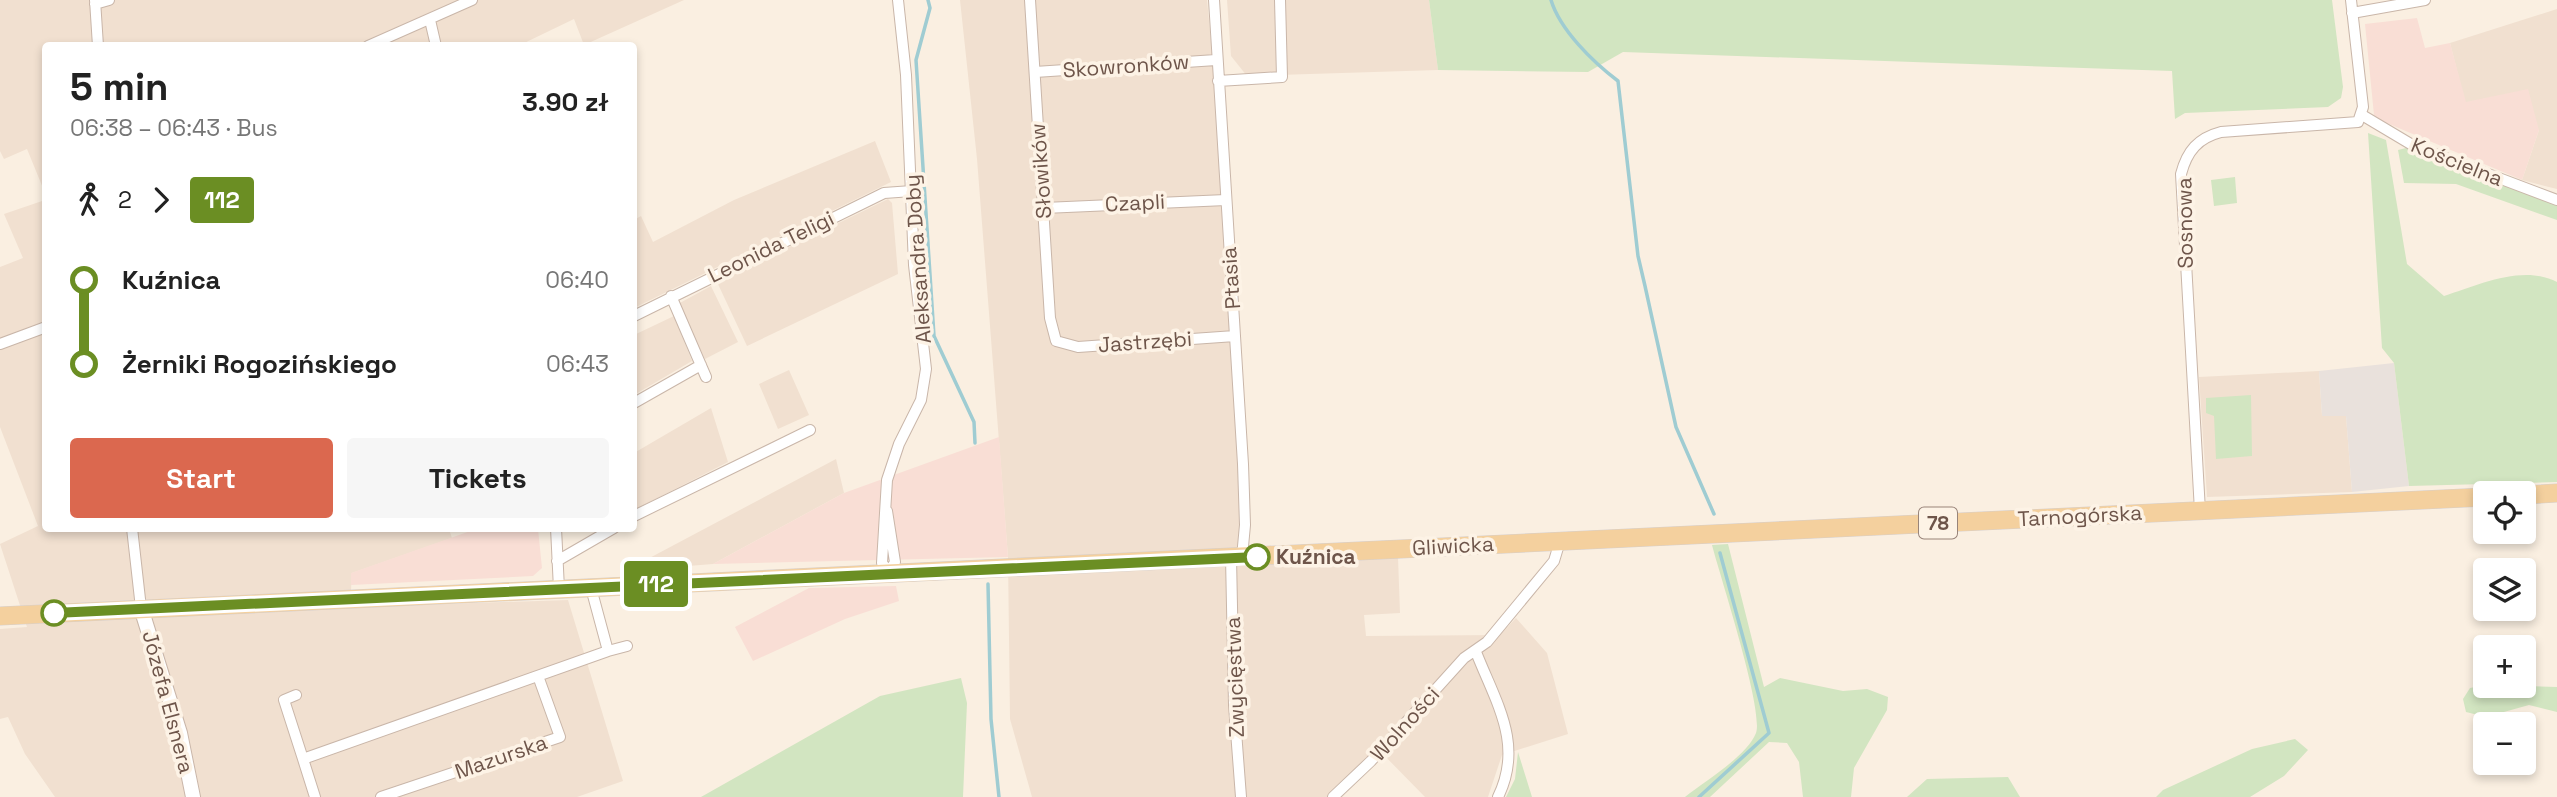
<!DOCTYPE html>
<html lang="en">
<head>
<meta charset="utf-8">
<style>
	body { margin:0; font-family:"Space Grotesk",sans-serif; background:#f6f6f6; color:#222; height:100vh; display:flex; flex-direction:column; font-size:26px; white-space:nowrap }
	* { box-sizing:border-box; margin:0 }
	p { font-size:23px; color:#767676 }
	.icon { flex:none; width:38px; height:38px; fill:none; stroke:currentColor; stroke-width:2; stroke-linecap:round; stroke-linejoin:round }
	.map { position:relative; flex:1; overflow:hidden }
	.details { position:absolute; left:42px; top:42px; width:595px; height:490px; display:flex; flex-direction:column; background:#fff; border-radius:7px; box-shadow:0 4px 10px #0003 }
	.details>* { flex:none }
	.badge { padding:0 14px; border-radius:5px; font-size:24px; line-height:46px }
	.tools { position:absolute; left:2473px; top:481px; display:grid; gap:14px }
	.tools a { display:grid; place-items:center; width:63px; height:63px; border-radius:7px; background:#fff; box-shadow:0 4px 10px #0003; font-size:35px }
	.map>.badge { position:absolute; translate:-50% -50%; box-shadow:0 0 0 4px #fff }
	.legs { display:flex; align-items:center; gap:10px; height:77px; padding:0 28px; font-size:23px }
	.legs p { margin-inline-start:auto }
	.head { display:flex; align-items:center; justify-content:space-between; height:119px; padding:0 28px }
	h1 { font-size:38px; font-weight:700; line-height:52px }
	.primary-button { display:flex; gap:14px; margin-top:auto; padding:14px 28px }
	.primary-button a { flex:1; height:80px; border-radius:7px; background:#db684f; color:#fff; font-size:28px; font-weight:700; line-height:80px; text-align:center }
	.primary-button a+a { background:#f6f6f6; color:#222 }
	ul { padding:0 28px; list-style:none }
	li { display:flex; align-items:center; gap:24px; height:84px; font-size:26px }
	li i { display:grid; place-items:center; width:10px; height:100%; margin:0 9px; background:currentColor }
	li i::after { content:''; width:18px; height:18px; margin:-9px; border:5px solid; border-radius:50%; background:#fff }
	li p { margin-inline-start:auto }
	li:first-child i { background:linear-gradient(#0000 50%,currentColor 0) }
	li:last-child i { background:linear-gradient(currentColor 50%,#0000 0) }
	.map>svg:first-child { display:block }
</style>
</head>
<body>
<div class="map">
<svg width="2557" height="797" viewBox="0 0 2557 797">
	<rect width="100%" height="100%" fill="#faefe1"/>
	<!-- residential -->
	<path fill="#f1e0d0" d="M 0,0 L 684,0 L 584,45 L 574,19 L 518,46 L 46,46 L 45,193 L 27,149 L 4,159 L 0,151 Z
		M 960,0 L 1207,0 L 1226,200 L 1248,565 L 1398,557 L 1400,613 L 1364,615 L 1366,636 L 1500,635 L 1516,618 L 1547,653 L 1568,734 L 1502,755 L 1488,797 L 1425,797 L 1377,748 L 1328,797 L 1032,797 L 1010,719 L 1008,557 L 977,159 Z
		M 1227,0 L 1429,0 L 1438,70 L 1247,76 L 1231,56 Z
		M 2557,9 L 2557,189 L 2522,180 L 2539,130 L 2465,102 L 2450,43 Z
		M 875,141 L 891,182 L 634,308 L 634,220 L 641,216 L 653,242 L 734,200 Z
		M 888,199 L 892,203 L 898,274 L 747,346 L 717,282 Z
		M 45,200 L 46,528 L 449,529 L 452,538 L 352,573 L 350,607 L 568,600 L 623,781 L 577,797 L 55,797 L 25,754 L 8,717 L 0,719 L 0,629 L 27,627 L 0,544 L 38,526 L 0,427 L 0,267 L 23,258 L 4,214 Z
		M 711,286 L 738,342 L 705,359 L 678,304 Z
		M 674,316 L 692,361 L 634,395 L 634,335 Z
		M 789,370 L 809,415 L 778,429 L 759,384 Z
		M 2319,371 L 2322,416 L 2346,416 L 2352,492 L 2207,497 L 2199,377 Z
		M 711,408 L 728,462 L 634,510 L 634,453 Z
		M 836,459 L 844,493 L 713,564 L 625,571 Z"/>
	<!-- commercial -->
	<path fill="#f9ded5" d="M 2417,18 L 2425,48 L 2450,43 L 2466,102 L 2528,89 L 2539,130 L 2522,180 L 2382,121 L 2374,115 L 2365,24 Z
		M 999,437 L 1008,557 L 713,564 L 844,493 Z
		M 476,529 L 538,529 L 542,568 L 533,576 L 351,585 L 351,573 Z
		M 896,586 L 899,601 L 845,619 L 753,661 L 735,627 L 809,588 Z"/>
	<!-- industrial -->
	<path fill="#e9e1dc" d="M 2394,363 L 2409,486 L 2352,492 L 2346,416 L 2322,416 L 2319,371 Z"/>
	<!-- green -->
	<path fill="#d2e5c1" d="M 1429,0 L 2332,0 L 2343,87 L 2341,98 L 2328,107 L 2185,113 L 2175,119 L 2172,71 L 1623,52 L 1588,72 L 1438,70 Z
		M 2368,133 L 2386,140 L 2407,264 L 2444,296 C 2478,285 2523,264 2557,282 L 2557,482 L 2409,486 L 2394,363 L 2382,348 Z
		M 2414,146 L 2557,200 L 2557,220 L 2456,184 L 2404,183 L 2398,150 Z
		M 2235,177 L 2237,203 L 2214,206 L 2211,180 Z
		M 2251,395 L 2252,456 L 2216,459 L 2214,416 L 2206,413 L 2206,398 Z
		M 1728,544 L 1764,687 L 1780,678 L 1843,691 L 1867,689 L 1888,697 L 1887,710 L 1854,768 L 1851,797 L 1803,797 L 1799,762 L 1787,743 L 1769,742 L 1710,797 L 1685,797 C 1705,781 1747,756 1756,733 C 1764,710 1720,576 1712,545 Z
		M 961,678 L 967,703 L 963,797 L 701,797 L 880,696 Z
		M 2485,685 L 2557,687 L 2557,712 L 2529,705 L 2486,717 L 2466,712 L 2463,699 L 2470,688 Z
		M 2295,739 L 2308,750 L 2284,776 L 2250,797 L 2156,797 L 2163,790 L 2252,749 Z
		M 1518,752 L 1532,797 L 1506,797 L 1515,779 Z
		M 2008,777 L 2020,797 L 1907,797 L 1927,779 Z"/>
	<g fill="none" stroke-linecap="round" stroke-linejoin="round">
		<!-- stream -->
		<path stroke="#9fccd2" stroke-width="3.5" d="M 928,0 L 930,8 L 916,60 L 934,336 L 974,422 L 975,443
			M 1551,0 C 1560,30 1593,62 1618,81 L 1638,256 L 1645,286 L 1676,427 L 1714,514
			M 988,584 L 991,719 L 999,797
			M 1699,797 L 1769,733 L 1720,553"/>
		<!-- minor casing -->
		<g stroke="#c9b6a9" stroke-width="12">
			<path id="minor" d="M 95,0 L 98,46
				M 1030,0 L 1050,318 L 1056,341 L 1078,347 L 1235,336
				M 1214,0 L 1243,464 L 1245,525 L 1242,557
				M 95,4 L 109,0
				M 2352,13 L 2425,0
				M 430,20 L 436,46
				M 368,46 L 472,0
				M 1035,72 L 1216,60
				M 1218,81 L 1282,77 L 1280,0
				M 2362,115 L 2414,146 L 2557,200
				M 1044,208 L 1226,200
				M 671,296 L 706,377
				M 634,316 L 884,193 L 912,191
				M 0,344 L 46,327
				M 634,403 L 701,365
				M 887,511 L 895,562 L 889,572 L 882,563 L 887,480 L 899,444 L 921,400 L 926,369 L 914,265 L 906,75 L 898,0
				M 2200,511 L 2181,174 C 2187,151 2198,138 2221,132 L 2358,122 L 2363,107 L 2351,0
				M 634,516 L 810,430
				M 132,528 L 141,608
				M 556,528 L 559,589
				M 1231,557 L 1234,705 L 1241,797
				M 557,561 L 614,528
				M 608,651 L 627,646
				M 1476,652 C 1496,703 1524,744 1498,797
				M 296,695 L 284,700 L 303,759
				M 315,797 L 303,759 L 608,651 L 591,588
				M 381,797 L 560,737 L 538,676
				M 1333,797 L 1371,761 L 1464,658 L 1487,642 L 1554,561 L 1560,541"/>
		</g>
		<!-- tertiary casing -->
		<g stroke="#c9b6a9" stroke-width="16">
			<path id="tertiary" d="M 141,608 L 180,733 L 193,797"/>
		</g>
		<!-- primary casing -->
		<g stroke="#d6cfcc" stroke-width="19">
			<path id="primary" d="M 2524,495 L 2557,493
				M 0,616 L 2485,497"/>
		</g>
		<!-- minor -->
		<use href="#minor" stroke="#fff" stroke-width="10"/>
		<!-- tertiary -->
		<use href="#tertiary" stroke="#fff" stroke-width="14"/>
		<!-- primary -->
		<use href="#primary" stroke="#f4d09e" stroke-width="18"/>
	</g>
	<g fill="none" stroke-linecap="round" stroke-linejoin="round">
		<!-- line-1 casing -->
		<g stroke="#fff" stroke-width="16">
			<path id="line-1" d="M 54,613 L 1257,557"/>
		</g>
		<!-- line-1 -->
		<use href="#line-1" stroke="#6b8e23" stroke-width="10"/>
	</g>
	<!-- markers -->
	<g fill="#fff" stroke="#6b8e23" stroke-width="3.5">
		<circle cx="1257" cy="557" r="12"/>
		<circle cx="54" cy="613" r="12"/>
	</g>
	<g text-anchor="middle" stroke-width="7" stroke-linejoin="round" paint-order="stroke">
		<!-- shield labels -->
		<rect fill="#fdf3e6" stroke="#998479" stroke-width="2" x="1919" y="507.5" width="38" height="31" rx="5"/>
		<g font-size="19" font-weight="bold" fill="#6e554a">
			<text x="1938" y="530">78</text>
		</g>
		<!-- street labels -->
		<g font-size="21" fill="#6e554a" stroke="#fdf3e6">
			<text transform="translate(1126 66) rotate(-4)" y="7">Skowronków</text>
			<text transform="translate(2457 162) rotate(22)" y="7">Kościelna</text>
			<text transform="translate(1041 171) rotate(-94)" y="7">Słowików</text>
			<text transform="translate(1135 203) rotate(-3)" y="7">Czapli</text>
			<text transform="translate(2185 223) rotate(-91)" y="7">Sosnowa</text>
			<text transform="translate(771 247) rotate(-26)" y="7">Leonida Teligi</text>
			<text transform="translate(918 259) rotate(-94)" y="7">Aleksandra Doby</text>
			<text transform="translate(1231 278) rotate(-94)" y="7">Ptasia</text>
			<text transform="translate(1145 342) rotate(-4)" y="7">Jastrzębi</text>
			<text transform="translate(2080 516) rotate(-3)" y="7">Tarnogórska</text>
			<text transform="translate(1453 546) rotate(-3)" y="7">Gliwicka</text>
			<text transform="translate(1235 677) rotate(-92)" y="7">Zwycięstwa</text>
			<text transform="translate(168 702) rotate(75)" y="7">Józefa Elsnera</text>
			<text transform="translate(1405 724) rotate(-48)" y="7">Wolności</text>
			<text transform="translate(501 757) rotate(-19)" y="7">Mazurska</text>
		</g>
		<!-- stop labels -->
		<g font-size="21" font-weight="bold" fill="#6e554a" stroke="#fdf3e6" text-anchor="start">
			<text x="1276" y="564">Kuźnica</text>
		</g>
	</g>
</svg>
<div class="tools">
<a><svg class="icon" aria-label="locate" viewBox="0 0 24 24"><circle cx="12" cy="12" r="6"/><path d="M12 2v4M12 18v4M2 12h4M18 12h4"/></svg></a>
<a><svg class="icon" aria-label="layers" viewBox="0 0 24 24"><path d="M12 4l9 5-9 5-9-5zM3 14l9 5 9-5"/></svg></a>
<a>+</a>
<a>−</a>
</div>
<b class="badge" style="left:656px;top:584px;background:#6b8e23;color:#fff">112</b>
<section class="details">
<div class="head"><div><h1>5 min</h1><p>06:38 – 06:43 · Bus</p></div><b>3.90 zł</b></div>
<div class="legs"><svg class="icon" aria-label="walk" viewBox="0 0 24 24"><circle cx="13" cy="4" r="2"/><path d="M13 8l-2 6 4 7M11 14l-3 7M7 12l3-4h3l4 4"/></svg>2<svg class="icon" aria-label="forward" viewBox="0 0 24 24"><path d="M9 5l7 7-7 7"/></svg><b class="badge" style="background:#6b8e23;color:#fff">112</b></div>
<ul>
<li><i style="color:#6b8e23"></i><b>Kuźnica</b><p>06:40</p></li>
<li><i style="color:#6b8e23"></i><b>Żerniki Rogozińskiego</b><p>06:43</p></li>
</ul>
<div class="primary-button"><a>Start</a><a>Tickets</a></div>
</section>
</div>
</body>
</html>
